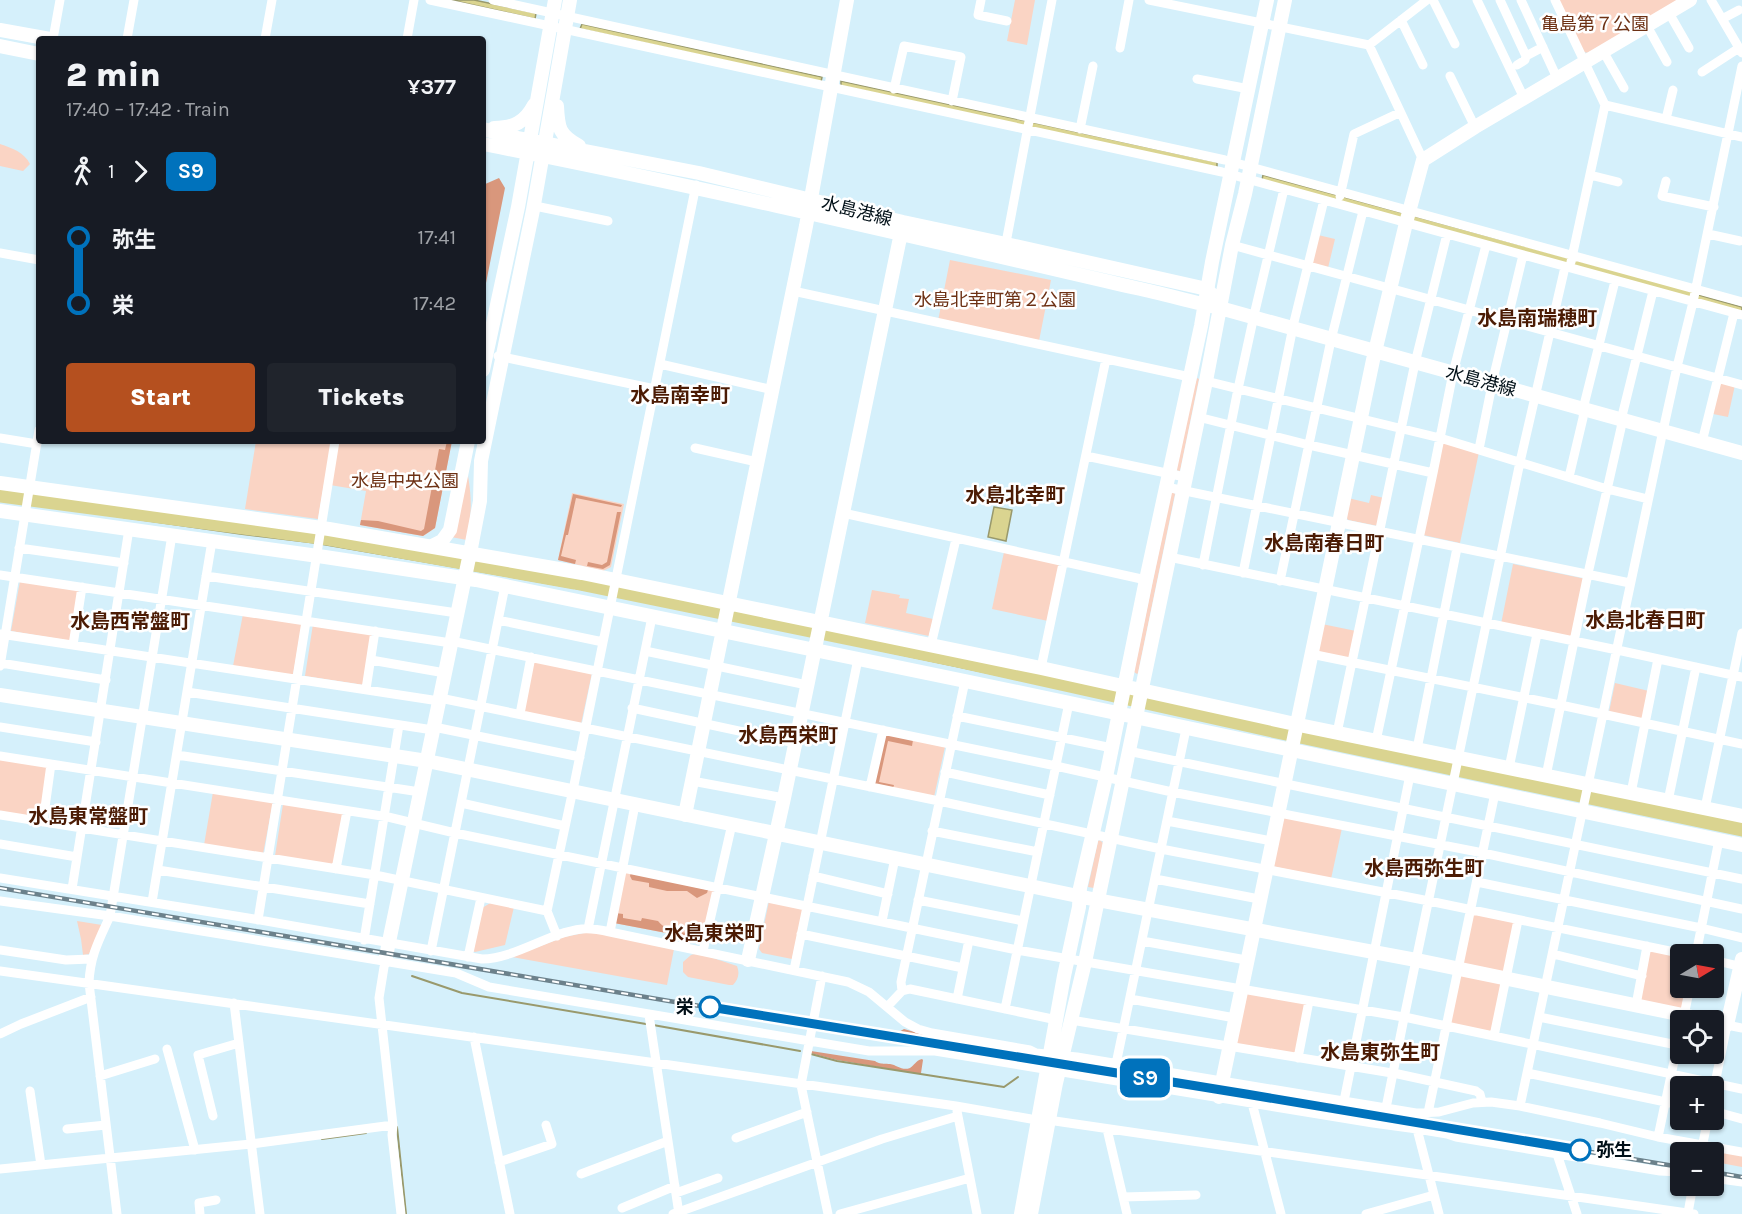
<!DOCTYPE html>
<html lang="en">
<head>
<meta charset="utf-8">
<style>
	body { margin:0; font-family:Karla,"Noto Sans JP",sans-serif; background:#20242c; color:#f1f3f6; height:100vh; display:flex; flex-direction:column; font-size:22px; white-space:nowrap }
	* { box-sizing:border-box; margin:0 }
	p { font-size:20px; color:#9ea1a6 }
	.icon { flex:none; width:33px; height:33px; fill:none; stroke:currentColor; stroke-width:2; stroke-linecap:round; stroke-linejoin:round }
	.map { position:relative; flex:1; overflow:hidden }
	.side { position:absolute; left:36px; top:36px; width:450px; height:408px; display:flex; flex-direction:column; background:#171b24; border-radius:6px; box-shadow:0 2px 4px #0004 }
	.side>* { flex:none }
	.badge { padding:0 12px; border-radius:9px; font-size:21px; line-height:39px }
	.needle { width:39px; rotate:80deg }
	.tools { position:absolute; left:1670px; top:944px; display:grid; gap:12px }
	.tools a { display:grid; place-items:center; width:54px; height:54px; border-radius:6px; background:#171b24; box-shadow:0 2px 4px #0004; font-size:30px }
	.map>.badge { position:absolute; translate:-50% -50%; box-shadow:0 0 0 3px #fff }
	.legs { display:flex; align-items:center; gap:9px; height:66px; padding:0 30px; font-size:20px }
	.legs p { margin-inline-start:auto }
	.head { display:flex; align-items:center; justify-content:space-between; height:102px; padding:0 30px }
	h1 { font-size:33px; font-weight:800; line-height:45px }
	.button { display:flex; gap:12px; margin-top:auto; padding:12px 30px }
	.button a { flex:1; height:69px; border-radius:6px; background:#b5501f; color:#fff; font-size:24px; font-weight:800; line-height:69px; text-align:center }
	.button a+a { background:#20242c; color:#f1f3f6 }
	ul { padding:0 30px; list-style:none }
	li { display:flex; align-items:center; gap:21px; height:66px; font-size:22px }
	li i { display:grid; place-items:center; width:9px; height:100%; margin:0 8px; background:currentColor }
	li i::after { content:''; width:15px; height:15px; margin:-8px; border:4px solid; border-radius:50%; background:#171b24 }
	li p { margin-inline-start:auto }
	li:first-child i { background:linear-gradient(#0000 50%,currentColor 0) }
	li:last-child i { background:linear-gradient(currentColor 50%,#0000 0) }
	.map>svg:first-child { display:block }
</style>
</head>
<body>
<div class="map">
<svg width="1742" height="1214" viewBox="0 0 1742 1214">
	<rect width="100%" height="100%" fill="#d5f0fb"/>
	<!-- green -->
	<path fill="#fad4c4" d="M 1015,0 L 1035,0 L 1027,45 L 1007,41 Z
		M 1559,0 L 1678,0 L 1589,53 L 1583,52 Z
		M 0,144 C 12,148 24,152 30,164 L 23,171 L 0,166 Z
		M 1318,235 L 1335,239 L 1328,268 L 1311,263 Z
		M 950,260 L 1051,280 L 1039,341 L 938,321 Z
		M 1197,378 L 1199,379 L 1180,471 L 1175,470 L 1189,405 Z
		M 1720,381 L 1735,385 L 1728,417 L 1713,414 Z
		M 256,441 L 452,441 L 435,528 L 423,536 L 360,525 L 366,491 L 324,484 L 318,519 L 245,509 Z
		M 1443,442 L 1479,452 L 1460,543 L 1423,535 Z
		M 467,470 C 472,497 472,512 467,540 L 451,537 Z
		M 1173,492 L 1175,494 L 1138,673 L 1137,674 L 1134,672 L 1171,493 Z
		M 572,493 L 624,504 L 611,567 L 603,571 L 558,560 Z
		M 1371,495 L 1384,498 L 1378,526 L 1348,520 L 1345,514 L 1348,498 L 1369,503 Z
		M 1004,552 L 1058,564 L 1060,568 L 1048,621 L 992,609 Z
		M 1513,564 L 1586,579 L 1573,639 L 1501,624 Z
		M 20,581 L 79,589 L 71,641 L 11,631 Z
		M 872,590 L 900,595 L 899,598 L 909,599 L 906,613 L 933,619 L 929,636 L 865,623 Z
		M 243,614 L 302,623 L 293,675 L 233,666 Z
		M 313,624 L 372,633 L 364,685 L 305,676 Z
		M 1322,624 L 1356,631 L 1350,660 L 1316,652 Z
		M 534,661 L 592,673 L 581,724 L 523,712 Z
		M 1615,683 L 1649,691 L 1643,720 L 1609,712 Z
		M 885,734 L 945,747 L 934,797 L 874,784 Z
		M 0,759 L 49,767 L 41,819 L 0,812 Z
		M 213,792 L 273,802 L 263,854 L 204,845 Z
		M 283,804 L 343,813 L 335,865 L 275,856 Z
		M 1283,815 L 1342,828 L 1331,879 L 1272,866 Z
		M 1100,840 L 1103,843 L 1094,888 L 1088,887 L 1098,841 Z
		M 625,871 L 714,891 L 703,940 L 614,923 Z
		M 769,901 L 803,908 L 792,959 L 762,953 L 759,949 Z
		M 492,902 L 514,907 L 505,945 L 475,952 L 473,951 L 482,908 Z
		M 1472,914 L 1515,922 L 1506,972 L 1462,963 Z
		M 77,921 L 102,925 L 102,927 L 89,954 L 83,955 L 81,939 Z
		M 584,933 L 596,933 L 674,949 L 667,985 L 512,957 L 564,937 Z
		M 1650,950 L 1680,957 L 1680,987 L 1686,987 L 1682,1008 L 1680,1009 L 1639,1001 Z
		M 698,953 L 737,966 C 740,974 738,980 733,985 L 729,985 L 688,977 L 683,972 L 683,962 L 691,955 Z
		M 1460,975 L 1502,983 L 1493,1032 L 1450,1023 Z
		M 1245,993 L 1306,1004 L 1295,1054 L 1234,1043 Z
		M 1717,1151 L 1742,1156 L 1742,1167 L 1715,1162 Z"/>
	<!-- forest -->
	<path fill="#d9977c" d="M 499,178 L 505,188 L 483,298 L 483,185 Z
		M 447,441 L 452,441 L 435,528 L 423,536 L 360,525 L 361,520 L 378,521 L 421,531 L 424,529 L 439,449 L 445,450 Z
		M 573,494 L 622,505 L 621,507 L 576,498 L 568,535 L 566,535 L 561,556 L 576,560 L 575,564 L 558,560 Z
		M 617,512 L 621,512 L 610,565 L 603,569 L 587,566 L 588,562 L 602,565 L 607,562 Z
		M 885,734 L 913,740 L 912,746 L 888,741 L 879,782 L 894,785 L 893,788 L 874,784 Z
		M 631,872 L 708,890 L 707,893 L 697,898 L 687,891 L 667,891 L 649,887 L 649,883 L 632,880 L 630,876 Z
		M 616,913 L 623,914 L 623,918 L 641,921 L 642,918 L 658,921 C 668,934 689,932 704,935 L 703,940 L 614,923 Z
		M 904,1029 L 925,1035 L 986,1048 L 985,1050 L 907,1037 L 897,1033 Z
		M 811,1051 L 875,1061 C 881,1065 883,1063 890,1064 C 897,1065 902,1071 910,1068 C 915,1065 915,1061 922,1059 L 923,1060 L 921,1073 L 919,1074 L 837,1060 L 810,1053 Z"/>
	<!-- water -->
	<path fill="#dad490" stroke="#99996c" stroke-width="1.5" d="M 451,0 L 474,0 L 536,13 L 535,19 Z
		M 582,24 L 822,77 L 821,82 L 580,29 Z
		M 841,81 L 1217,162 L 1217,168 L 841,86 Z
		M 1263,175 L 1692,291 L 1699,295 L 1742,307 L 1742,312 L 1262,180 Z
		M 994,507 L 1012,510 L 1006,541 L 988,537 Z"/>
	<g fill="none" stroke-linecap="round" stroke-linejoin="round">
		<!-- stream -->
		<path stroke="#99996c" stroke-width="2" d="M 0,500 L 25,503
			M 31,504 L 242,534 L 317,543
			M 322,544 L 462,568
			M 473,570 L 609,594
			M 615,595 L 721,617
			M 729,619 L 812,636
			M 823,638 L 1117,700
			M 1143,706 L 1290,738
			M 1299,740 L 1451,773
			M 1457,774 L 1581,799
			M 1586,800 L 1742,833
			M 412,976 L 462,993 L 646,1024
			M 653,1025 L 800,1051
			M 811,1054 L 837,1061 L 1004,1087 L 1018,1077
			M 397,1127 L 406,1214
			M 322,1139 L 366,1133"/>
		<!-- river -->
		<path stroke="#dad490" stroke-width="15" d="M 0,495 L 328,538 L 575,582 L 957,660 L 1286,733 L 1742,829"/>
		<!-- street -->
		<path stroke="#fff" stroke-width="9" d="M 430,0 L 1222,172 L 1742,315
			M 493,0 L 1225,160 L 1742,302
			M 981,0 L 978,15 L 1007,21
			M 1149,0 L 1369,45 L 1427,0
			M 1433,0 L 1455,44
			M 1477,0 L 1524,98
			M 1500,0 L 1526,56
			M 1521,0 L 1557,78
			M 1555,0 L 1605,105 L 1571,262
			M 1711,0 L 1742,53
			M 1669,13 L 1689,48
			M 1722,19 L 1739,10
			M 1401,20 L 1423,65
			M 1647,26 L 1667,62
			M 53,39 L 60,0
			M 127,39 L 134,0
			M 265,39 L 272,0
			M 407,39 L 414,0
			M 1369,45 L 1423,160
			M 1120,48 L 1129,0
			M 1603,51 L 1624,88
			M 1517,65 L 1525,60 L 1526,56 L 1543,47
			M 1702,72 L 1739,48
			M 1450,76 L 1475,127
			M 1197,79 L 1249,89
			M 894,89 L 904,46 L 961,57 L 952,101
			M 1605,105 L 1742,137
			M 1666,119 L 1673,90
			M 1080,129 L 1093,66
			M 1590,175 L 1618,182
			M 1666,181 L 1662,196 L 1714,207
			M 1340,196 L 1354,134 L 1399,113
			M 535,206 L 608,221
			M 1708,234 L 1740,241
			M 1232,245 L 1742,385
			M 1005,248 L 1052,0
			M 0,253 L 39,260
			M 793,291 L 1190,377
			M 498,356 L 655,389
			M 660,364 L 773,390
			M 1206,381 L 1440,438 L 1607,489 L 1648,499
			M 1198,417 L 1309,445 L 1433,473 L 1453,373 L 1486,245
			M 0,438 L 37,444
			M 1702,442 L 1734,313
			M 695,448 L 757,462
			M 1479,449 L 1494,375 L 1523,255
			M 1086,456 L 1185,477
			M 1569,477 L 1583,418 L 1585,401 L 1615,281
			M 1166,487 L 1630,583
			M 843,513 L 1146,580
			M 19,548 L 124,563
			M 1169,557 L 1622,651 L 1742,677
			M 1203,565 L 1238,389 L 1255,311 L 1284,189
			M 1243,573 L 1294,322 L 1324,200
			M 0,575 L 451,643
			M 206,576 L 457,613
			M 1280,581 L 1331,340 L 1363,211
			M 498,620 L 603,642
			M 0,634 L 439,701
			M 451,641 L 1056,766 L 1172,792 L 1483,853 L 1742,909
			M 73,645 L 82,587
			M 931,645 L 956,539
			M 645,651 L 807,685
			M 1311,654 L 1565,706 L 1742,744
			M 371,660 L 445,673
			M 0,663 L 106,680
			M 0,666 L 39,430
			M 1041,668 L 1106,359
			M 366,689 L 375,631
			M 187,692 L 433,730
			M 440,698 L 939,801 L 1161,849 L 1429,901 L 1684,954
			M 632,708 L 795,743
			M 520,714 L 531,657
			M 957,716 L 1112,748
			M 0,727 L 96,742
			M 434,727 L 580,757
			M 1337,733 L 1415,363 L 1447,234
			M 1376,741 L 1433,473
			M 1417,749 L 1457,548
			M 1128,751 L 1742,879
			M 177,755 L 420,792
			M 0,756 L 388,817 L 455,833 L 1017,950 L 1409,1018 L 1742,1089
			M 1509,768 L 1537,634
			M 945,772 L 1050,795
			M 1546,776 L 1589,569 L 1621,428 L 1623,412 L 1653,291
			M 692,781 L 784,798
			M 870,787 L 883,730
			M 1631,793 L 1658,659
			M 1668,801 L 1696,667
			M 461,803 L 565,826
			M 1705,808 L 1742,633
			M 0,815 L 375,875 L 547,911
			M 1167,821 L 1272,841
			M 43,822 L 51,764
			M 932,831 L 1038,852
			M 0,844 L 77,857
			M 336,869 L 347,811
			M 158,870 L 370,904
			M 813,876 L 888,894
			M 0,878 L 248,918 L 482,959 C 517,958 547,933 582,929 C 591,928 601,930 610,932 L 848,982 L 869,992 L 905,1022 L 918,1029 L 932,1033 L 1030,1050 L 1036,1053 L 1077,1057 L 1416,1113 L 1439,1112 L 1473,1103 L 1491,1102 L 1520,1106 L 1600,1123 L 1658,1137 L 1742,1152
			M 1155,879 L 1259,899
			M 1477,882 L 1701,928 L 1742,938
			M 72,889 L 129,529
			M 918,900 L 1023,921
			M 0,901 L 110,916 L 456,973 L 489,987 L 869,1051 L 935,1051 L 1373,1123 L 1417,1129 L 1447,1134 L 1456,1137 L 1660,1171 L 1680,1172
			M 152,902 L 212,541
			M 258,920 L 335,441
			M 882,921 L 895,858
			M 588,929 L 652,617
			M 610,932 L 635,805
			M 801,934 L 963,968
			M 557,936 L 547,911 L 574,785 L 696,185
			M 364,940 L 399,725
			M 1142,941 L 1246,960
			M 0,950 L 66,960 L 91,959
			M 431,951 L 505,586
			M 703,951 L 732,824
			M 1553,954 L 1642,976
			M 1696,954 L 1719,840
			M 468,957 L 481,898
			M 1713,960 L 1742,967
			M 385,961 L 379,998 L 393,1125 L 392,1135 L 401,1214
			M 794,970 L 858,659
			M 0,971 L 656,1063 L 956,1106 L 1031,1119 L 1055,1121 L 1694,1214
			M 822,976 L 801,1085 L 828,1214
			M 902,991 L 901,982 L 965,681
			M 957,999 L 969,940
			M 1130,999 L 1235,1018
			M 234,1003 L 260,1214
			M 1636,1005 L 1647,946
			M 887,1007 L 902,991 L 910,989 L 1057,1020
			M 1005,1009 L 1069,703
			M 649,1015 L 679,1214
			M 1539,1017 L 1677,1045
			M 1071,1020 L 1398,1074 L 1476,1091 L 1480,1094 L 1482,1102
			M 1683,1020 L 1690,987
			M 0,1034 L 21,1024 L 91,997
			M 1494,1036 L 1518,920
			M 474,1037 L 510,1214
			M 167,1049 L 195,1150
			M 1298,1058 L 1309,1001
			M 1116,1064 L 1186,729
			M 1527,1073 L 1680,1105
			M 100,1076 L 155,1059
			M 30,1091 L 41,1165
			M 1713,1093 L 1727,1025 L 1742,1028
			M 1344,1101 L 1410,775
			M 1252,1103 L 1281,1214
			M 1520,1106 L 1661,440 L 1677,367 L 1693,302 L 1742,66
			M 957,1111 L 977,1214
			M 1713,1111 L 1742,1119
			M 1428,1113 L 1495,793
			M 213,1116 L 198,1055 L 239,1043
			M 1383,1123 L 1404,1018 L 1520,462 L 1565,267
			M 67,1129 L 106,1125
			M 1107,1129 L 1127,1214
			M 1417,1129 L 1439,1214
			M 1658,1137 L 1680,1033
			M 736,1138 L 807,1112
			M 1701,1152 L 1708,1119
			M 1557,1154 L 1577,1214
			M 499,1162 L 552,1144 L 546,1125
			M 0,1169 L 251,1144 L 393,1125
			M 581,1174 L 668,1141
			M 1713,1178 L 1742,1182
			M 676,1193 L 718,1178
			M 1123,1197 L 1196,1195
			M 622,1208 L 675,1186
			M 1688,1213 L 1693,1185
			M 117,1214 L 89,983 C 90,956 99,940 110,916 L 172,535
			M 200,1214 L 199,1203 L 216,1200
			M 673,1214 L 882,1139 L 958,1116
			M 840,1214 L 970,1178
			M 1366,1214 L 1434,1195"/>
		<!-- secondary -->
		<path stroke="#fff" stroke-width="14" d="M 0,30 L 50,39
			M 0,46 L 39,54
			M 557,106 C 558,128 559,135 579,146
			M 494,128 C 514,128 525,122 534,105
			M 483,129 L 513,137 L 699,173 L 903,222 L 1006,244 L 1207,289 L 1213,296
			M 483,144 C 702,187 919,238 1136,288 C 1164,294 1192,302 1220,308 L 1742,453
			M 483,370 L 518,207 L 555,0
			M 0,483 L 329,529 L 582,573 L 1041,668 L 1304,726 L 1742,816
			M 0,511 L 325,557 L 476,580 L 965,681 L 1742,845
			M 432,546 L 442,541 L 450,530 L 468,441
			M 0,695 L 427,761 L 1097,900 L 1416,960 L 1707,1020
			M 685,815 L 806,226 L 847,0
			M 748,960 L 784,798 L 902,228
			M 385,961 L 470,553 L 480,501 L 481,461 L 533,210 L 570,0
			M 1713,1021 L 1727,1025 L 1742,959
			M 1219,1097 L 1373,360 L 1406,223 L 1423,160 L 1475,127 L 1690,0
			M 1021,1214 L 1064,976 L 1079,907 L 1080,888 L 1106,777 L 1146,580 L 1201,326 L 1212,262 L 1267,0
			M 1031,1214 L 1056,1083 L 1085,962 L 1206,381 L 1232,245 L 1245,194 L 1285,0"/>
		<!-- rail casing -->
		<g stroke="#6c818b" stroke-width="4.5">
			<path id="rail" d="M 0,888 L 675,1002 L 1223,1090 L 1680,1167
				M 1713,1172 L 1742,1177"/>
		</g>
		<!-- rail -->
		<use href="#rail" stroke="#fff" stroke-width="2" stroke-dasharray="7" stroke-linecap="butt"/>
	</g>
	<g fill="none" stroke-linecap="round" stroke-linejoin="round">
		<!-- line-1 casing -->
		<g stroke="#fff" stroke-width="14">
			<path id="line-1" d="M 710,1007 L 1246,1094 L 1580,1150"/>
		</g>
		<!-- line-1 -->
		<use href="#line-1" stroke="#0072bc" stroke-width="9"/>
	</g>
	<!-- markers -->
	<g fill="#fff" stroke="#0072bc" stroke-width="3">
		<circle cx="710" cy="1007" r="10"/>
		<circle cx="1580" cy="1150" r="10"/>
	</g>
	<g text-anchor="middle" stroke-width="5" stroke-linejoin="round" paint-order="stroke">
		<!-- park labels -->
		<g font-size="18" fill="#6d3114" stroke="#fff">
			<text x="1595" y="30">亀島第７公園</text>
			<text x="995" y="306">水島北幸町第２公園</text>
			<text x="405" y="487">水島中央公園</text>
		</g>
		<!-- street labels -->
		<g font-size="18" fill="#000f17" stroke="#fff">
			<text transform="translate(857 211) rotate(14)" y="6">水島港線</text>
			<text transform="translate(1481 381) rotate(15)" y="6">水島港線</text>
		</g>
		<!-- stop labels -->
		<g font-size="18" font-weight="bold" fill="#000f17" stroke="#fff" text-anchor="end">
			<text x="694" y="1013">栄</text>
			<text x="1596" y="1156" text-anchor="start">弥生</text>
		</g>
		<!-- neighbourhood labels -->
		<g font-size="20" font-weight="bold" fill="#4b1b04" stroke="#fff">
			<text x="1537" y="325">水島南瑞穂町</text>
			<text x="680" y="402">水島南幸町</text>
			<text x="1015" y="502">水島北幸町</text>
			<text x="1324" y="550">水島南春日町</text>
			<text x="1645" y="627">水島北春日町</text>
			<text x="130" y="628">水島西常盤町</text>
			<text x="788" y="742">水島西栄町</text>
			<text x="88" y="823">水島東常盤町</text>
			<text x="1424" y="875">水島西弥生町</text>
			<text x="714" y="940">水島東栄町</text>
			<text x="1380" y="1059">水島東弥生町</text>
		</g>
	</g>
</svg>
<div class="tools">
<a><svg class="needle" viewBox="-14 -14 28 28"><path d="M0-13l5 13h-10z" fill="#e53935"/><path d="M0 13l5-13h-10z" fill="#9ea1a6"/></svg></a>
<a><svg class="icon" aria-label="locate" viewBox="0 0 24 24"><circle cx="12" cy="12" r="6"/><path d="M12 2v4M12 18v4M2 12h4M18 12h4"/></svg></a>
<a>+</a>
<a>−</a>
</div>
<b class="badge" style="left:1145px;top:1078px;background:#0072bc;color:#fff">S9</b>
<section class="side">
<div class="head"><div><h1>2 min</h1><p>17:40 – 17:42 · Train</p></div><b>¥377</b></div>
<div class="legs"><svg class="icon" aria-label="walk" viewBox="0 0 24 24"><circle cx="13" cy="4" r="2"/><path d="M13 8l-2 6 4 7M11 14l-3 7M7 12l3-4h3l4 4"/></svg>1<svg class="icon" aria-label="forward" viewBox="0 0 24 24"><path d="M9 5l7 7-7 7"/></svg><b class="badge" style="background:#0072bc;color:#fff">S9</b></div>
<ul>
<li><i style="color:#0072bc"></i><b>弥生</b><p>17:41</p></li>
<li><i style="color:#0072bc"></i><b>栄</b><p>17:42</p></li>
</ul>
<div class="button"><a>Start</a><a>Tickets</a></div>
</section>
</div>
</body>
</html>
